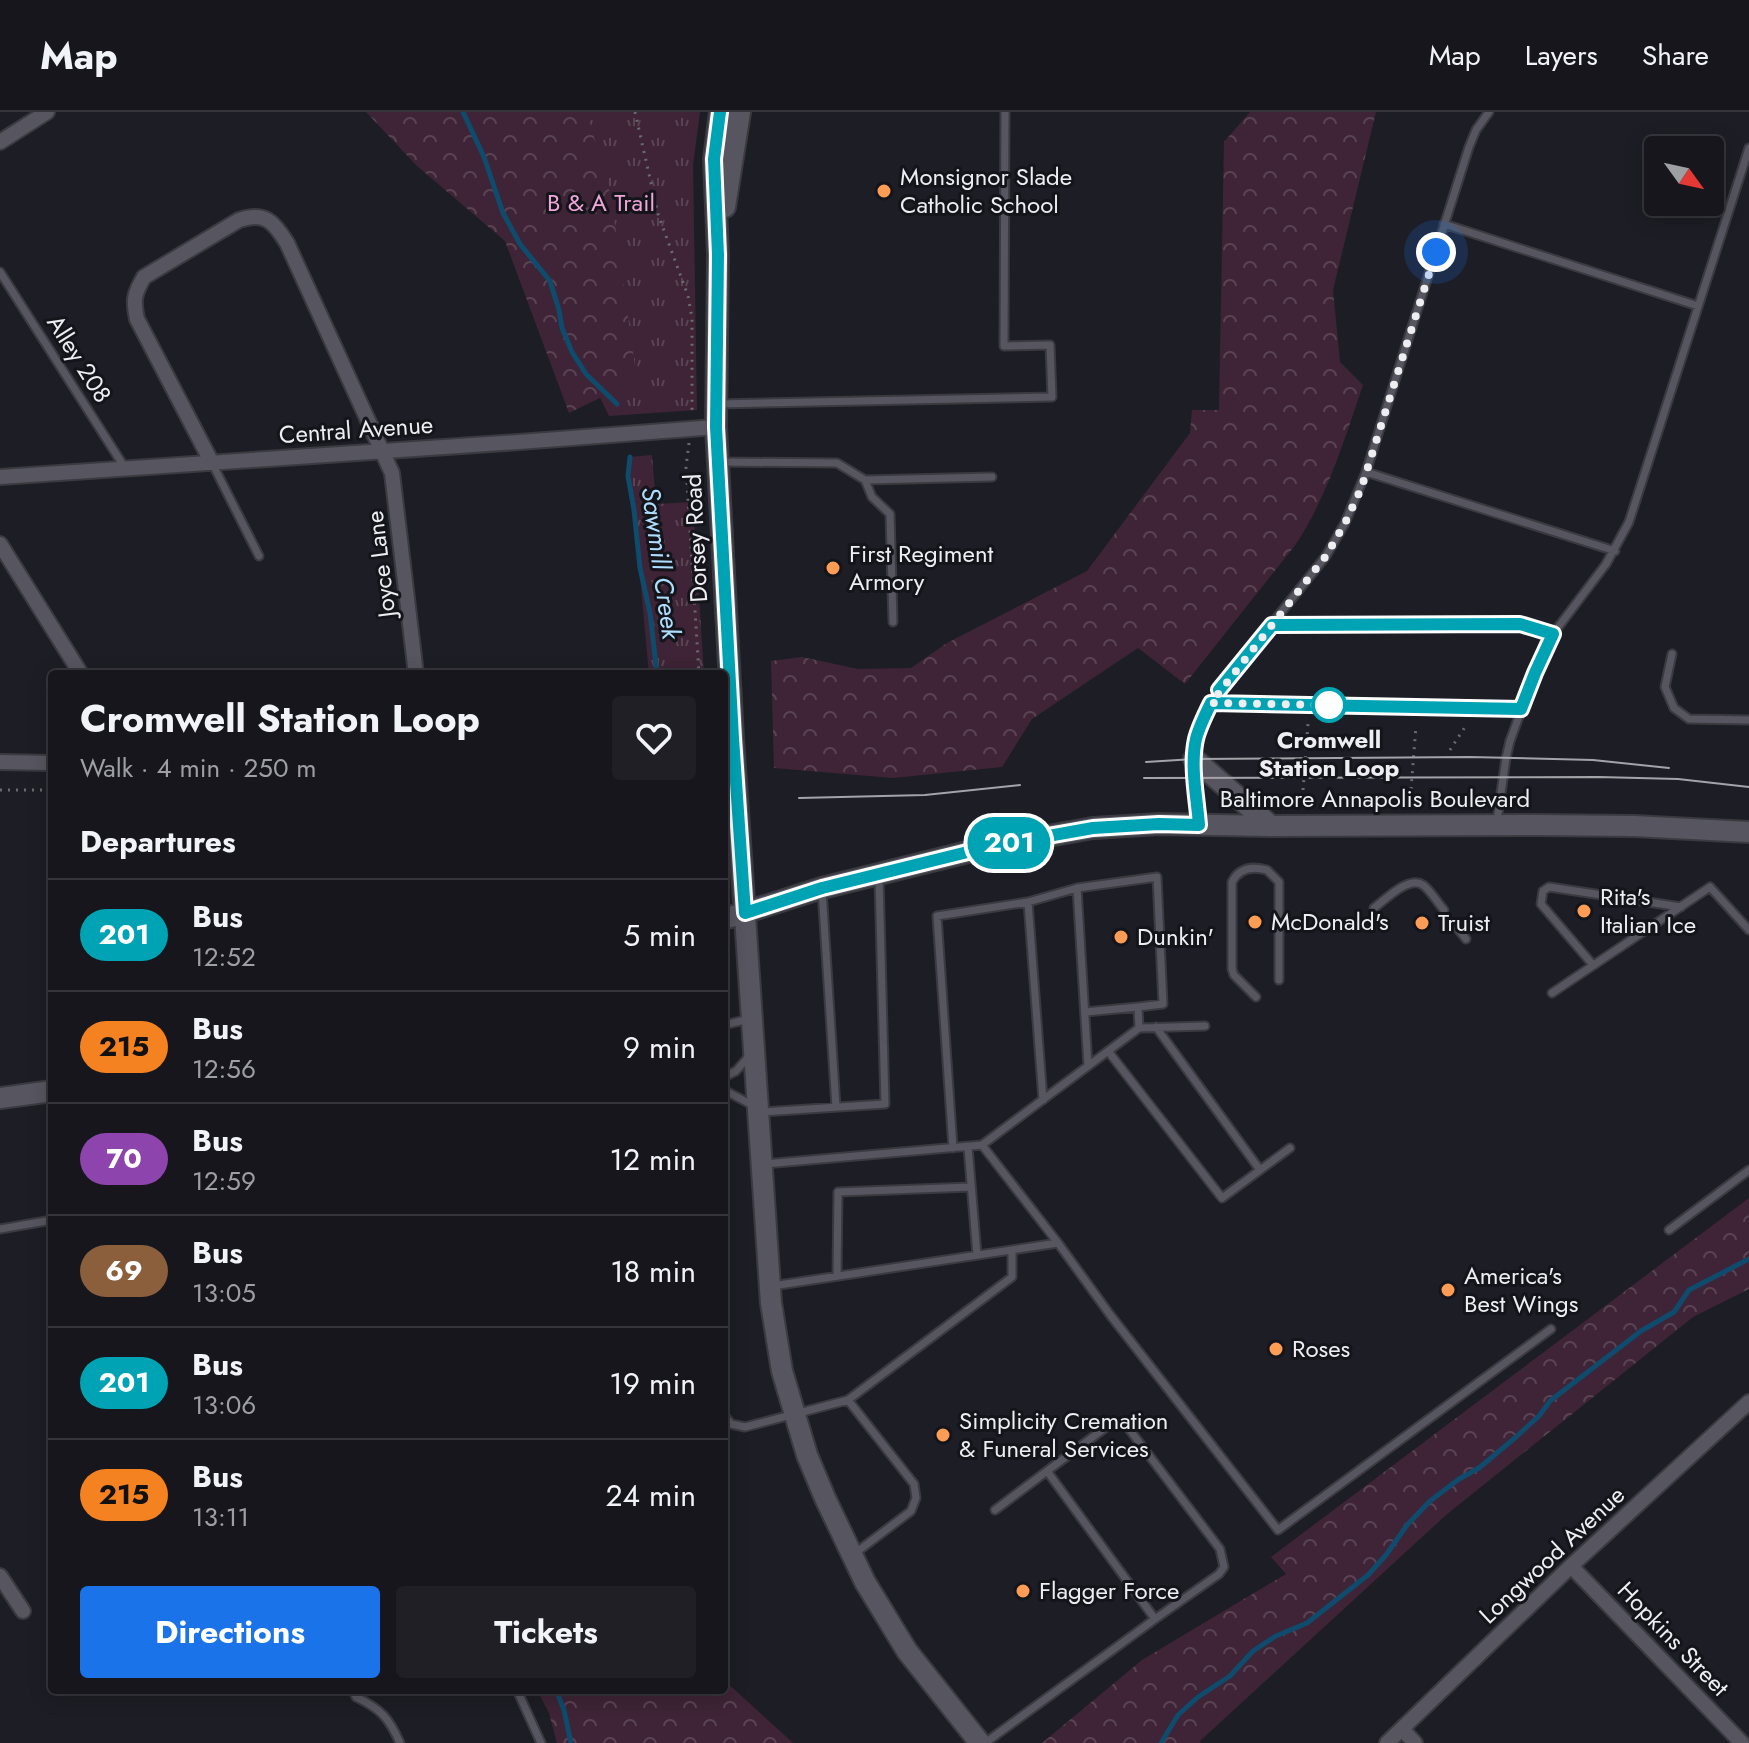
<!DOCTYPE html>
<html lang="en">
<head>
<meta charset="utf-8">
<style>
	body { margin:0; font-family:Jost,sans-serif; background:#1f1f25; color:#f1f3f6; height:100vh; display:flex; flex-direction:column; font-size:30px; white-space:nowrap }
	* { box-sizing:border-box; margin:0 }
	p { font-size:26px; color:#9e9fa3 }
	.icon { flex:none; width:44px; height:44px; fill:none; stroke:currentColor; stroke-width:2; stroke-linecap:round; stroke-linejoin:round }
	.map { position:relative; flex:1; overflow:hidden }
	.panel { position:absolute; left:48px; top:558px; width:680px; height:1024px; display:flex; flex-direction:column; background:#16161c; border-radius:8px; box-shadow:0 4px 20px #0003,0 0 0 2px #35353b }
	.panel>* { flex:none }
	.badge { padding:0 16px; border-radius:26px; font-size:28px; line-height:52px }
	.needle { width:52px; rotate:123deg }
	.tools { position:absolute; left:1644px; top:24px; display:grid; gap:16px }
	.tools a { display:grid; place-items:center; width:80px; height:80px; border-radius:8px; background:#16161c; box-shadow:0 4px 20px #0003,0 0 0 2px #35353b; font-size:40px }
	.you { position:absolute; width:40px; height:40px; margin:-20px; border:6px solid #fff; border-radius:50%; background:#1a73e8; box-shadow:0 0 0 12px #1a73e833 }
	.map>.badge { position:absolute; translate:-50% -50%; box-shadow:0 0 0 4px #fff }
	h2 { padding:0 32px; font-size:30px; line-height:72px }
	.round { display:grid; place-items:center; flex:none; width:84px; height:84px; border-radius:8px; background:#1f1f25 }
	.overview { display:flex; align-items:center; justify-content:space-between; height:136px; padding:0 32px }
	h1 { font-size:38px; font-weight:700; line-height:60px }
	.action { display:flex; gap:16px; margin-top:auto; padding:16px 32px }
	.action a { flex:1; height:92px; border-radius:8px; background:#1a73e8; color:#fff; font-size:32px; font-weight:700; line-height:92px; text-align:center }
	.action a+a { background:#1f1f25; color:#f1f3f6 }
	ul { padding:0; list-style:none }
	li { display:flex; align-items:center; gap:24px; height:112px; padding:0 32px; border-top:2px solid #35353b }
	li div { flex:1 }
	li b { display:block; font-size:30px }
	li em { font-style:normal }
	li .badge { min-width:88px; font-weight:700; text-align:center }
	header { display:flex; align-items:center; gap:48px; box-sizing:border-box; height:112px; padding:0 40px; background:#16161c; border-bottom:2px solid #35353b }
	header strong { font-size:38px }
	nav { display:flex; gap:44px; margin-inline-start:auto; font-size:28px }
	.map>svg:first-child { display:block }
</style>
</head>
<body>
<header>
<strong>Map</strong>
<nav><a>Map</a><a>Layers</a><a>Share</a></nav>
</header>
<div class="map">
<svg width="1749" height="1631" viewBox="0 0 1749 1631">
	<defs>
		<pattern id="grass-tufts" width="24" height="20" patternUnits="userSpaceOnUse" patternTransform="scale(2)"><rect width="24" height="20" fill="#3e2436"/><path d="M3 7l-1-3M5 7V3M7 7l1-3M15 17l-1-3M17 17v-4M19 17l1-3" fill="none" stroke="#5a4454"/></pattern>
		<pattern id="forest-crowns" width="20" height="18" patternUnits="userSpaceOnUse" patternTransform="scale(2)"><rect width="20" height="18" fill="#3e2436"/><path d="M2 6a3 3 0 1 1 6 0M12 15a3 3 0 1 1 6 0" fill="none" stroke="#5a4454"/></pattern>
	</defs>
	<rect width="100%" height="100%" fill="#1d1d25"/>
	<!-- grass -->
	<path fill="url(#grass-tufts)" d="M 394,0 L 700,0 L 693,53 L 697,298 L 609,304 L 538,157 Z
		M 652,343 L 656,392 L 693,390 L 704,562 L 649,562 L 629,345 Z"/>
	<!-- forest -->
	<path fill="url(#forest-crowns)" d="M 366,0 L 587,0 L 611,85 L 637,268 L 569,301 L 505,129 L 417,54 Z
		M 1250,0 L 1376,0 L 1333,178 L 1340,250 L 1363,273 C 1344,328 1328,383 1296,432 L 1185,572 L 1138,536 L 1032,607 L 1002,655 L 893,666 L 774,656 L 771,549 L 802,545 L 858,557 L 911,556 L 947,531 L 1087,459 L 1190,321 L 1192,298 L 1219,298 L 1224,30 Z
		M 1749,1086 L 1749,1177 L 1693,1205 L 1446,1403 L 1200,1629 L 1201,1631 L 1042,1631 L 1142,1548 L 1286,1462 L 1271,1445 Z
		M 724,1568 L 793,1631 L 557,1631 L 549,1601 L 537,1578 L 724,1578 Z"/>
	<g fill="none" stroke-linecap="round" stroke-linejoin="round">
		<!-- stream -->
		<path stroke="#0f4b6c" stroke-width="5" d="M 463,0 L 484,45 L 503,101 L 520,132 L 550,169 L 559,198 L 562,216 L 572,240 L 586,262 L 617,292
			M 630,345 L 628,364 L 634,398 L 640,456 L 650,501 L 657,562
			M 556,1578 L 564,1598 L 571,1631
			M 1161,1631 L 1178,1603 L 1198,1585 L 1230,1564 L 1253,1539 L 1276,1524 L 1307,1511 L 1368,1463 L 1386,1443 L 1407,1413 L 1430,1389 L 1459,1367 L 1479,1356 L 1516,1325 L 1539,1304 L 1550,1289 L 1641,1219 L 1674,1200 L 1689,1178 L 1749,1147"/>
		<!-- lane casing -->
		<g stroke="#3a3a40" stroke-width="11">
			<path id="lane" d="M 1444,112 L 1698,194
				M 0,160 L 125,356
				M 717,292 L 1052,285 L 1050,233 L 1004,234 L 1005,0
				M 720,350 L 837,351 L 865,368 L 992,365
				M 212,351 L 259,444
				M 1366,360 L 1615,439
				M 865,368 L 872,385 L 890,402 L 893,510
				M 1272,513 L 1510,512 L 1529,514 L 1553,522
				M 1672,542 L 1665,575 L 1674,596 L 1689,607 L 1749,608
				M 1211,591 L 1521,597
				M 1497,709 L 1506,646 L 1510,629 L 1535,561 L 1553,522 L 1606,452 L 1629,410 L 1749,36
				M 1199,711 L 1194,647 L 1195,631 L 1206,600 L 1219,578 L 1326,444 L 1345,411 L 1366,360 L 1469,35 L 1476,18 L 1489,0
				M 822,778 L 836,995
				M 1028,790 L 1077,776
				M 1374,796 C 1385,788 1409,763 1423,773 C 1431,779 1437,790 1444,798
				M 1458,817 L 1466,827
				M 1593,853 L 1541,792 L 1543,779 L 1549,775 L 1681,795
				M 1552,881 L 1710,775 L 1749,818
				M 1256,885 L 1234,863 L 1232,857 L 1232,770 C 1239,756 1252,754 1267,758 L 1279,770 L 1279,868
				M 1085,900 L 1138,895
				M 724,913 L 749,907
				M 1156,915 L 1260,1058
				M 1139,916 L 1205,914
				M 1108,939 L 1222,1086 L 1290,1036
				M 724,965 L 736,959 L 750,943
				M 724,978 L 754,994
				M 761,1000 L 885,992 L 879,766
				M 968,1035 L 977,1143
				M 953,1036 L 937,804 L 1028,790 L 1043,988
				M 764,1052 L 982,1033 L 1139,916 L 1138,895 L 1163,892 L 1157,765 L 1077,776 L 1088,954
				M 0,1117 L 52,1108
				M 1669,1118 L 1749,1058
				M 1058,1131 L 1111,1204 L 1278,1418 L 1551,1217
				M 837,1164 L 838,1080 L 971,1075
				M 772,1174 L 1058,1131 L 982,1033
				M 848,1288 L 914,1372 L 916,1386 L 911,1399 L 854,1442
				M 724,1303 L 731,1312 L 745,1315 L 848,1288 L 1012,1165 L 1012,1138
				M 1047,1359 L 1109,1313 L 1115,1312 L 1126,1313 L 1220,1437 L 1224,1455 L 1219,1462 L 1155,1507
				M 353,1578 L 356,1585 C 381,1597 389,1606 400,1631
				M 517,1578 L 541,1631
				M 985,1631 L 1155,1507 L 1047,1359 L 995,1398"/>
		</g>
		<!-- street casing -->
		<g stroke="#3a3a40" stroke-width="18">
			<path id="street" d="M 0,30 L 47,0
				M 212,351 L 137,207 C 133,188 134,182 144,165 L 239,108 C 265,99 274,110 287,131 L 392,361 L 416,562
				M 0,365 L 519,330 L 716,315
				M 0,432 L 81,562
				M 0,650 L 52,651
				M 1571,1454 L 1742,1631
				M 0,1464 L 23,1499
				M 1402,1617 L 1415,1631
				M 1387,1631 L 1571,1454 L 1749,1290"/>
		</g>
		<!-- secondary casing -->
		<g stroke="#3a3a40" stroke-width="24">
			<path id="secondary" d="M 720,0 L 714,47 L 718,143 L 716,315 L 733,626 L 771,1191 L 782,1259 L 807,1343 L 825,1386 L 865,1470 L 907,1539 L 980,1631
				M 725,95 L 740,0
				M 1194,647 L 1271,714
				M 724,807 L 822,776 L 992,734 L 1093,716 L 1159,712 L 1271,714 L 1537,713 L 1634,714 L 1749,720
				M 0,986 L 52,979"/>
		</g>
		<!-- path -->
		<path stroke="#6a6a70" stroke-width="3" stroke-dasharray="2 6" stroke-linecap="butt" d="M 635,0 L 658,102 L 688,184 L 692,206 L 692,300
			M 689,331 L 686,355 L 699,562
			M 1450,638 L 1465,615
			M 1411,677 L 1416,614
			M 0,678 L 52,678
			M 1303,678 L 1308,612"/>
		<!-- lane -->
		<use href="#lane" stroke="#575660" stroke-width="7"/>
		<!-- street -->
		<use href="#street" stroke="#575660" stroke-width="14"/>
		<!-- secondary -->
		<use href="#secondary" stroke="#575660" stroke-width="20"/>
		<!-- tram -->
		<path stroke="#a3a3a9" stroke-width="2" d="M 1146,650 L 1194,647 L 1470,645 L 1593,648 L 1669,656
			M 1144,666 L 1599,665 L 1678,667 L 1749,675
			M 799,686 L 925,683 L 1020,673"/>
	</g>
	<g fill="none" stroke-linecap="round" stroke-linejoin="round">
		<!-- line casing -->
		<g stroke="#fff" stroke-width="18">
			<path id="line" d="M 720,0 L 714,47 L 718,143 L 716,315 L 733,626 L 745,801 L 822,776 L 992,734 L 1093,716 L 1159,712 L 1199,713 C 1197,686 1190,654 1196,627 C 1199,615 1205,603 1211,591 L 1521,597 L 1535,561 L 1553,522 L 1520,512 L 1272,513 L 1219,578"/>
		</g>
		<!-- line -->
		<use href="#line" stroke="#00a3b4" stroke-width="12"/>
		<!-- walk -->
		<path stroke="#ededf2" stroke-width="8" stroke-dasharray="0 14.4" d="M 1329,593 L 1211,591 L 1326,444 L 1345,411 L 1361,377 L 1436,140"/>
	</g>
	<!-- markers -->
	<g fill="#fd9d55" stroke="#14141b" stroke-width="3">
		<circle cx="884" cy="79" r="8"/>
		<circle cx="833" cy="456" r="8"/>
		<circle cx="1584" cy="799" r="8"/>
		<circle cx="1255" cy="810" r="8"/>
		<circle cx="1422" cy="811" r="8"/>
		<circle cx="1121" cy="825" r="8"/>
		<circle cx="1448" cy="1178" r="8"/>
		<circle cx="1276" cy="1237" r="8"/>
		<circle cx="943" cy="1323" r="8"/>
		<circle cx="1023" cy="1479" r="8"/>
	</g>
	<circle fill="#fff" stroke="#00a3b4" stroke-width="4" cx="1329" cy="593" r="16"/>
	<g text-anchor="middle" stroke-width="6" stroke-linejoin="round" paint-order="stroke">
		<!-- poi labels -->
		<g font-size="24" fill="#ededf2" stroke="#14141b" text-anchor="start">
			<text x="900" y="73">Monsignor Slade<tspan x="900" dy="28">Catholic School</tspan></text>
			<text x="849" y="450">First Regiment<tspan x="849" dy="28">Armory</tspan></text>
			<text x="1600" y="793">Rita's<tspan x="1600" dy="28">Italian Ice</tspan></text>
			<text x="1271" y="818">McDonald's</text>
			<text x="1438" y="819">Truist</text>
			<text x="1137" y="833">Dunkin'</text>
			<text x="1464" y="1172">America's<tspan x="1464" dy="28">Best Wings</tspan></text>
			<text x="1292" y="1245">Roses</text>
			<text x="959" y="1317">Simplicity Cremation<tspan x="959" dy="28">&amp; Funeral Services</tspan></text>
			<text x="1039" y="1487">Flagger Force</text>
		</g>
		<!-- park labels -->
		<g font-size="24" fill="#f1a5d8" stroke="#14141b">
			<text x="601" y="99">B &amp; A Trail</text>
		</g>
		<!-- street labels -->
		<g font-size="24" fill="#ededf2" stroke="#14141b">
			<text transform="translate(79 247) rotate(58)" y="8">Alley 208</text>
			<text transform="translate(356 318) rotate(-4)" y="8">Central Avenue</text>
			<text transform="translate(696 426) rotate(-93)" y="8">Dorsey Road</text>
			<text transform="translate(381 452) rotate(-97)" y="8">Joyce Lane</text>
			<text x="1375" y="695">Baltimore Annapolis Boulevard</text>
			<text transform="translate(1552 1443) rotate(-43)" y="8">Longwood Avenue</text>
			<text transform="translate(1673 1527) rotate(46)" y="8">Hopkins Street</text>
		</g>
		<!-- stop labels -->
		<g font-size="24" font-weight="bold" fill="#ededf2" stroke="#14141b">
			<text x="1329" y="636">Cromwell<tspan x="1329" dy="28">Station Loop</tspan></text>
		</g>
		<!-- water labels -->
		<g font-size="26" font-style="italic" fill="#aeddfd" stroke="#14141b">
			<text transform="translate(661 451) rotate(82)" y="9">Sawmill Creek</text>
		</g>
	</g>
</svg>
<div class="tools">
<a><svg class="needle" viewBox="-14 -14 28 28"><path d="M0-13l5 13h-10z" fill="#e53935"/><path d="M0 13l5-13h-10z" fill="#9e9fa3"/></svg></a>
</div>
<div class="you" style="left:1436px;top:140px"></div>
<b class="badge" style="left:1009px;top:731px;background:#00a3b4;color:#fff">201</b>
<section class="panel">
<div class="overview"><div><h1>Cromwell Station Loop</h1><p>Walk · 4 min · 250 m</p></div><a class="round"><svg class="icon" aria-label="heart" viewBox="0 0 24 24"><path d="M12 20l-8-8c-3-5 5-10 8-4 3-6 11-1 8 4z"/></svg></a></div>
<h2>Departures</h2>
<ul>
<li><span class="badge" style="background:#00a3b4;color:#fff">201</span><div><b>Bus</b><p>12:52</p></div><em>5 min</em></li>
<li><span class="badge" style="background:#f58220;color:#111">215</span><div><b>Bus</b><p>12:56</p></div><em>9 min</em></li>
<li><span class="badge" style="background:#8e44ad;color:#fff">70</span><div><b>Bus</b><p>12:59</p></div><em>12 min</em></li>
<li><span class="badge" style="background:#8b5e3c;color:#fff">69</span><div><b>Bus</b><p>13:05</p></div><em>18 min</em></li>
<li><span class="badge" style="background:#00a3b4;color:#fff">201</span><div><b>Bus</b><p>13:06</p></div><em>19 min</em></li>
<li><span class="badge" style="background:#f58220;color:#111">215</span><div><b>Bus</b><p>13:11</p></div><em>24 min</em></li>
</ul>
<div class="action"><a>Directions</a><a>Tickets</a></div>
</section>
</div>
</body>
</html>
